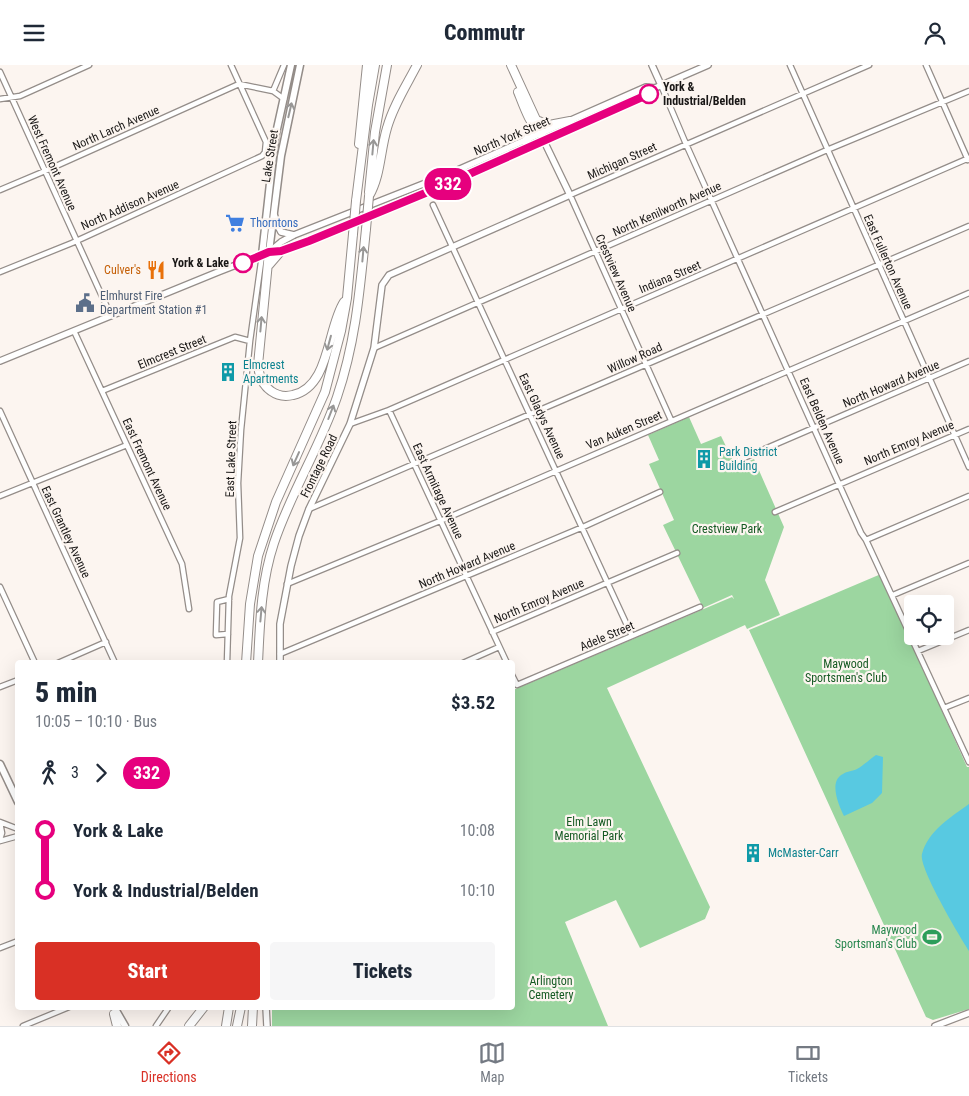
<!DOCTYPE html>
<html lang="en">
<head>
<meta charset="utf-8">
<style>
	body { margin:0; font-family:"Roboto Condensed",sans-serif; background:#f6f6f7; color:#1f2937; height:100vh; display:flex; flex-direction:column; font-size:19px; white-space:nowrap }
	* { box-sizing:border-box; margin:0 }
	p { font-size:16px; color:#747a83 }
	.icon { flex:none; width:28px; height:28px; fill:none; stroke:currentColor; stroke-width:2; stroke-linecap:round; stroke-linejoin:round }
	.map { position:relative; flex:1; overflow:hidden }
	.side { position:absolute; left:15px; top:595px; width:500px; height:350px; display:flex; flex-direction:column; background:#fff; border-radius:5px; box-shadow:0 5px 20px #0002 }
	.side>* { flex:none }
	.badge { padding:0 10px; border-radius:16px; font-size:18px; line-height:32px }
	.buttons { position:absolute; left:904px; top:530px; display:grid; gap:10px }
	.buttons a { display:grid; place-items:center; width:50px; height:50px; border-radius:5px; background:#fff; box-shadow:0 5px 20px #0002; font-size:25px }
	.map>.badge { position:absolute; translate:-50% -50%; box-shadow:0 0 0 2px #fff }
	.legs { display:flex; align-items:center; gap:8px; height:55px; padding:0 20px; font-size:16px }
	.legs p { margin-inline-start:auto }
	.overview { display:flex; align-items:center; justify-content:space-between; height:85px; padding:0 20px }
	h1 { font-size:28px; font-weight:800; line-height:38px }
	.action { display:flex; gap:10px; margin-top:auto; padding:10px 20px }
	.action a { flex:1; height:58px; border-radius:5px; background:#d93025; color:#fff; font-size:20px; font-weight:800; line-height:58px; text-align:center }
	.action a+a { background:#f6f6f7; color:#1f2937 }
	ul { padding:0 20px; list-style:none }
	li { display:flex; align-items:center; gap:18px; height:60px; font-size:19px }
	li i { display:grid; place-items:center; width:8px; height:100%; margin:0 6px; background:currentColor }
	li i::after { content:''; width:12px; height:12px; margin:-6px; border:4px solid; border-radius:50%; background:#fff }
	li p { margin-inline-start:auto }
	li:first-child i { background:linear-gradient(#0000 50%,currentColor 0) }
	li:last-child i { background:linear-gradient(currentColor 50%,#0000 0) }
	header { display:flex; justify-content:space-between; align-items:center; height:65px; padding:0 20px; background:#fff; font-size:22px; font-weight:800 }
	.menu { display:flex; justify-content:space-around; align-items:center; height:70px; border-top:1px solid #e0e1e3; background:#fff; font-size:14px; color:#747a83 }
	.menu a { display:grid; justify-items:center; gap:2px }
	.menu .selected { color:#d93025 }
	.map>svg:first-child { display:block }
</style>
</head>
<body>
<header><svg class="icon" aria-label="menu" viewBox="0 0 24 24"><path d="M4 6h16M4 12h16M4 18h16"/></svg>Commutr<svg class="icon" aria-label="person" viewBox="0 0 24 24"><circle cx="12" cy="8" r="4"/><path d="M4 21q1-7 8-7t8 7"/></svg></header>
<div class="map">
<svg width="969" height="961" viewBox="0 0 969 961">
	<rect width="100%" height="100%" fill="#fcf5f0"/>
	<!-- green -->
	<path fill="#9cd6a0" d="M 689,352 L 701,379 L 721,371 L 736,402 L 754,394 L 784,462 L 765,515 L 780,550 L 747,564 L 745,560 L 607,623 L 710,842 L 705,854 L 640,883 L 616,835 L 565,857 L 608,961 L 272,961 L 272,943 L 512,942 L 513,625 L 732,532 L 734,534 L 732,530 L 703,543 L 663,460 L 674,455 L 649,399 L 659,395 L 648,370 Z
		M 881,509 L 967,702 L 969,702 L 969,944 L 933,955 L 926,952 L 749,565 Z"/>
	<!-- water -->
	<path fill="#58c9e1" d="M 876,690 L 883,692 L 882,728 L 872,738 L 844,751 C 839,741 828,716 843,709 C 847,706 853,706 857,704 C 864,700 870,694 876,690 Z
		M 969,739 L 969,886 C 960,872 918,802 922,789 C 928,766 951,752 969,739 Z"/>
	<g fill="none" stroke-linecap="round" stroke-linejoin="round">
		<!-- street casing -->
		<g stroke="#948d89" stroke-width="7">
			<path id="street" d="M 790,0 L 969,402
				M 926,0 L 968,95
				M 0,7 L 111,251
				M 661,20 L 686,79 L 861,468 L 866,475 L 969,697
				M 273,26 L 284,0
				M 0,34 L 20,31 L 89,0
				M 0,125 L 45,106 L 239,19 L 273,26 L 284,34
				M 433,140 L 632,571
				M 0,207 L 72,178 L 262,91 L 265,87 L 266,77 L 231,0
				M 74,266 L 182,499 L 189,544
				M 374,283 L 827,85 L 969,26
				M 102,326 L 235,272 L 250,276
				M 389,345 L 507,598
				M 0,346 L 115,598
				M 671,355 L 570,130 L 869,0
				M 350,359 L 389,345 L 969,93
				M 739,395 L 969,296
				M 0,431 L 127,380
				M 309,444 L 969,161
				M 775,447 L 969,364
				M 866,475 L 969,431
				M 287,519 L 440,456 L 969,228
				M 0,522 L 35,598
				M 893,530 L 969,498
				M 492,567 L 677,488
				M 228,569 L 216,570 L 217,537 L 229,534
				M 918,586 L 969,565
				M 280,589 L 583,462 L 660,427
				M 58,598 L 106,577
				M 227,598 L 229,531 L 240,473 L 238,418 L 241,365 L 250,276 L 262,190
				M 463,598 L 499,582
				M 512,610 L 517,620 L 700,542
				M 0,622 L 18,615
				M 944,643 L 969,633
				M 0,757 L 18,764
				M 0,758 L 2,768 L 0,774
				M 0,776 L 18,771
				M 0,883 L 18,876
				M 23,961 L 69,942
				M 156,961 L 169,942"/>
		</g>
		<!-- secondary casing -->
		<g stroke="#948d89" stroke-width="8">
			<path id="secondary" d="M 652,0 L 661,20
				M 274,149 L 278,161 L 281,167 L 294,170
				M 269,187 L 281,177 L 294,170 L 451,108 L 646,22 L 655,23 L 708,0
				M 0,296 L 218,207 L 269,187 L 281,186 L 309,176 L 440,122 L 649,29 L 655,23
				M 280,598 L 280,559 L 291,501 L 299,471 L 309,444 L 350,359 L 374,283 L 382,220 L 389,210 L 570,130 L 543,74
				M 266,942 L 267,961
				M 935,961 L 969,948"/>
		</g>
		<!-- primary casing -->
		<g stroke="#948d89" stroke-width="9">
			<path id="primary" d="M 269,187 L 281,91 L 300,0
				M 262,190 L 275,73 L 291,0
				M 0,699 L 18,737
				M 114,942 L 125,961"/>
		</g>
		<!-- highway casing -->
		<g stroke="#948d89" stroke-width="10">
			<path id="highway" d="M 511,0 L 539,61 L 541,69
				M 518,27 C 522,36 530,61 539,66
				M 536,55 L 549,60 L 570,56
				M 526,76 L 530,70 L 532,59
				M 359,79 L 367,0
				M 369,127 L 375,67 L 387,0
				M 369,131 C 381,110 380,86 387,63 C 393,41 406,21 417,0
				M 356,136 L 368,40 L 375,0
				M 269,187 L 258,300 C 259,311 262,320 271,326 C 278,331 285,332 293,330 C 330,322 327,263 344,237
				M 269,200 L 281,186
				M 246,598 L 250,539 L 258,491 L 276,437 L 325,327 L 341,266 L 347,233 L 353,169
				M 258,598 C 260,557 261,517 274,478 C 291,427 320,382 337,332 C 356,276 360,223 366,164
				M 114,949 L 117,961
				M 189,961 L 204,942
				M 226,961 L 229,942
				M 237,961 L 241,942
				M 252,961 L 253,942"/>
		</g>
		<!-- street -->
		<use href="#street" stroke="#fff" stroke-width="4.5"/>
		<!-- secondary -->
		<use href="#secondary" stroke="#fff" stroke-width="5.5"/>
		<!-- primary -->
		<use href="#primary" stroke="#fff" stroke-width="6"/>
		<!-- highway -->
		<use href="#highway" stroke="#fff" stroke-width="8"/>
		<!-- highway-bridge casing -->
		<g stroke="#948d89" stroke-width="10" stroke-linecap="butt">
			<path id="highway-bridge" d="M 366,164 L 369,131
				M 353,169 L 356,136"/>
		</g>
		<!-- highway-bridge -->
		<use href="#highway-bridge" stroke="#fff" stroke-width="8"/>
	</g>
	<!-- one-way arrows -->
	<defs><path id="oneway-shaft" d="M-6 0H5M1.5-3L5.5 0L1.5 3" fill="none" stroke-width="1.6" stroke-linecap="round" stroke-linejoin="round" transform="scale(1.25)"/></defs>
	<g stroke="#989796">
		<use href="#oneway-shaft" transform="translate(290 45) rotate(-77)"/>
		<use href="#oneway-shaft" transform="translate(373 82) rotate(-85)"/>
		<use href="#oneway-shaft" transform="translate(363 189) rotate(-85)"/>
		<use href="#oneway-shaft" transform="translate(261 259) rotate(-85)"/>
		<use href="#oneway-shaft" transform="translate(329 278) rotate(105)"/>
		<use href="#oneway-shaft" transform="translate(331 347) rotate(-69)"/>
		<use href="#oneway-shaft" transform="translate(296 394) rotate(114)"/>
		<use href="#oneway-shaft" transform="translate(261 549) rotate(-85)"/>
	</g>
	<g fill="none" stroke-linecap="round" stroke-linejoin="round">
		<!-- line-1 casing -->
		<g stroke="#fff" stroke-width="11">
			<path id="line-1" d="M 243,198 L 269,187 L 281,186 L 309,176 L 440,122 L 649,29"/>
		</g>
		<!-- line-1 -->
		<use href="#line-1" stroke="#e6007e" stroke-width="8"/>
	</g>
	<!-- icons -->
	<defs>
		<g id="supermarket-bare" transform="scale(1.5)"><path d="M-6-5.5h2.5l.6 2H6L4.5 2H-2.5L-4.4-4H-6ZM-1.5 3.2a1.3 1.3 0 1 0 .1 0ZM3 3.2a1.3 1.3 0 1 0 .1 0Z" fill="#3f7fe0" stroke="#fcf5f0" stroke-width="2.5" paint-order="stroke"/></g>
		<g id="restaurant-bare" transform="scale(1.5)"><path d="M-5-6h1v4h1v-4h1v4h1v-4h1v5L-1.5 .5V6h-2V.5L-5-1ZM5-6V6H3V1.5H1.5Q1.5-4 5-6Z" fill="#e8710a" stroke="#fcf5f0" stroke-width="2.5" paint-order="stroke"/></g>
		<g id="civic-bare" transform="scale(1.5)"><path d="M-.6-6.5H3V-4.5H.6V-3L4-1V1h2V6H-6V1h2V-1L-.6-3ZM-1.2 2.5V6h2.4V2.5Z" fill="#5c6f8a" stroke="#fcf5f0" stroke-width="2.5" paint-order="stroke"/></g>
		<g id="building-bare" transform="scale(1.5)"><path d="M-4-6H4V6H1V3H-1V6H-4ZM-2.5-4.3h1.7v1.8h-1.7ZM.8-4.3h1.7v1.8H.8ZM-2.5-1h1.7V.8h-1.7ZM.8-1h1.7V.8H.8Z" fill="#0f9aa8" stroke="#fcf5f0" stroke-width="2.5" paint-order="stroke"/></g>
		<g id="stadium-bare" transform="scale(1.5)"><path d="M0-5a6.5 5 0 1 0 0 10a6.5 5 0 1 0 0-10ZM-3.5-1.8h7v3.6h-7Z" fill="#2e9e5b" stroke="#fcf5f0" stroke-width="2.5" paint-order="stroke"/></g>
	</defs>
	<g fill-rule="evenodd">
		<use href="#supermarket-bare" x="235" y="158"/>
		<use href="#restaurant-bare" x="156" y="205"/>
		<use href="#civic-bare" x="85" y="238"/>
		<use href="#building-bare" x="228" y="307"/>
		<use href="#building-bare" x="704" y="394"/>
		<use href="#building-bare" x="753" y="788"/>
		<use href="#stadium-bare" x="932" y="872"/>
	</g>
	<!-- markers -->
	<g fill="#fff" stroke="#e6007e" stroke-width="2.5">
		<circle cx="649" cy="29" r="9"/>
		<circle cx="243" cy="198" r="9"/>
	</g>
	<g text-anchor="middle" stroke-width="4.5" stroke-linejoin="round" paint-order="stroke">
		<!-- stop labels -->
		<g font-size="12" font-weight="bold" fill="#191716" stroke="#fcf5f0" text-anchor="start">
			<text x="663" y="26">York &amp;<tspan x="663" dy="14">Industrial/Belden</tspan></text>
			<text x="229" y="202" text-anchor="end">York &amp; Lake</text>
		</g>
		<!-- street labels -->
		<g font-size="12" fill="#191716" stroke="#fcf5f0">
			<text transform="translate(116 63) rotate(-24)" y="4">North Larch Avenue</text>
			<text transform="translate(512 71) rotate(-23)" y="4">North York Street</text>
			<text transform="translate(270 91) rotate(-81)" y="4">Lake Street</text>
			<text transform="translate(622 96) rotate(-24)" y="4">Michigan Street</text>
			<text transform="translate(52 98) rotate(66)" y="4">West Fremont Avenue</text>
			<text transform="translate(130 140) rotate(-24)" y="4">North Addison Avenue</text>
			<text transform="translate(667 144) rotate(-24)" y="4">North Kenilworth Avenue</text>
			<text transform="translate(888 197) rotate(66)" y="4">East Fullerton Avenue</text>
			<text transform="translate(616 208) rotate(66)" y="4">Crestview Avenue</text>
			<text transform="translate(670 212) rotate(-23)" y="4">Indiana Street</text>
			<text transform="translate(172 287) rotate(-22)" y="4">Elmcrest Street</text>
			<text transform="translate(635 293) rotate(-24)" y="4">Willow Road</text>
			<text transform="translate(891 319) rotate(-23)" y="4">North Howard Avenue</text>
			<text transform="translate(542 351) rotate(65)" y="4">East Gladys Avenue</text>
			<text transform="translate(822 356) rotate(66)" y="4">East Belden Avenue</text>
			<text transform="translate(624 365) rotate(-23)" y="4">Van Auken Street</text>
			<text transform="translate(909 378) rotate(-23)" y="4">North Emroy Avenue</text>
			<text transform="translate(231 394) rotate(-88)" y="4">East Lake Street</text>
			<text transform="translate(147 399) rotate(65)" y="4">East Fremont Avenue</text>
			<text transform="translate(319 401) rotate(-64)" y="4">Frontage Road</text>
			<text transform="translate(438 426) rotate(65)" y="4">East Armitage Avenue</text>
			<text transform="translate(66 467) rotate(65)" y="4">East Grantley Avenue</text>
			<text transform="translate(467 500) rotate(-23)" y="4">North Howard Avenue</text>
			<text transform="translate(539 536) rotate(-23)" y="4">North Emroy Avenue</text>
			<text transform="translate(607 571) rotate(-23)" y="4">Adele Street</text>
		</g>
		<!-- shop labels -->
		<g font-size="12" fill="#366cbe" stroke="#fcf5f0" text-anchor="start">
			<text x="250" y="162">Thorntons</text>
		</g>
		<!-- food labels -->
		<g font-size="12" fill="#c56008" stroke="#fcf5f0" text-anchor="end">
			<text x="141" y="209">Culver's</text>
		</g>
		<!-- service labels -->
		<g font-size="12" fill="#4e5e75" stroke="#fcf5f0" text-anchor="start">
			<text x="100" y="235">Elmhurst Fire<tspan x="100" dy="14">Department Station #1</tspan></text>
		</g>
		<!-- culture labels -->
		<g font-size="12" fill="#0d838f" stroke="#fcf5f0" text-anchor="start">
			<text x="243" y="304">Elmcrest<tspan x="243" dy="14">Apartments</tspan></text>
			<text x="719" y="391">Park District<tspan x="719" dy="14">Building</tspan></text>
			<text x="768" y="792">McMaster-Carr</text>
		</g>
		<!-- park labels -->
		<g font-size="12" fill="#155a23" stroke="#fcf5f0">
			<text x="727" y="468">Crestview Park</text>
			<text x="846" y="603">Maywood<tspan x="846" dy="14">Sportsmen's Club</tspan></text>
			<text x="589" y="761">Elm Lawn<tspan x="589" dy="14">Memorial Park</tspan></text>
			<text x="551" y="920">Arlington<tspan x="551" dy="14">Cemetery</tspan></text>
		</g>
		<!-- leisure labels -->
		<g font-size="12" fill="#27864d" stroke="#fcf5f0" text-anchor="end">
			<text x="917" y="869">Maywood<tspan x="917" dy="14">Sportsman's Club</tspan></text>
		</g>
	</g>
</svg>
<div class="buttons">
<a><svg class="icon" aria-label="locate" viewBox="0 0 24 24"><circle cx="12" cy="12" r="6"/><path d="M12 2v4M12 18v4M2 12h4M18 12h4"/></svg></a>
</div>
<b class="badge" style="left:448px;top:119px;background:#e6007e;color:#fff">332</b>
<section class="side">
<div class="overview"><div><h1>5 min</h1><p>10:05 – 10:10 · Bus</p></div><b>$3.52</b></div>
<div class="legs"><svg class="icon" aria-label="walk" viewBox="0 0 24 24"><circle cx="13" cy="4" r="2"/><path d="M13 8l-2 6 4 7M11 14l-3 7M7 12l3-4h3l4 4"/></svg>3<svg class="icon" aria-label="forward" viewBox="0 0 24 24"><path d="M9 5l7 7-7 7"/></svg><b class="badge" style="background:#e6007e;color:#fff">332</b></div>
<ul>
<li><i style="color:#e6007e"></i><b>York &amp; Lake</b><p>10:08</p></li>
<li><i style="color:#e6007e"></i><b>York &amp; Industrial/Belden</b><p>10:10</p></li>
</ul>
<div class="action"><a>Start</a><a>Tickets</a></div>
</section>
</div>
<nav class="menu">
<a class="selected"><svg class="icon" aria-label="directions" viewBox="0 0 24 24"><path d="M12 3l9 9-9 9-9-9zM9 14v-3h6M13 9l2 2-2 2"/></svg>Directions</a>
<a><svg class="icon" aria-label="map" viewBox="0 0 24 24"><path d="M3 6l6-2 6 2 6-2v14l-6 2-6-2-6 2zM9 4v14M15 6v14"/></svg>Map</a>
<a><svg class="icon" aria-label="tickets" viewBox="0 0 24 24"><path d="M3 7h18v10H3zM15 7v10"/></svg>Tickets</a>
</nav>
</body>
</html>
